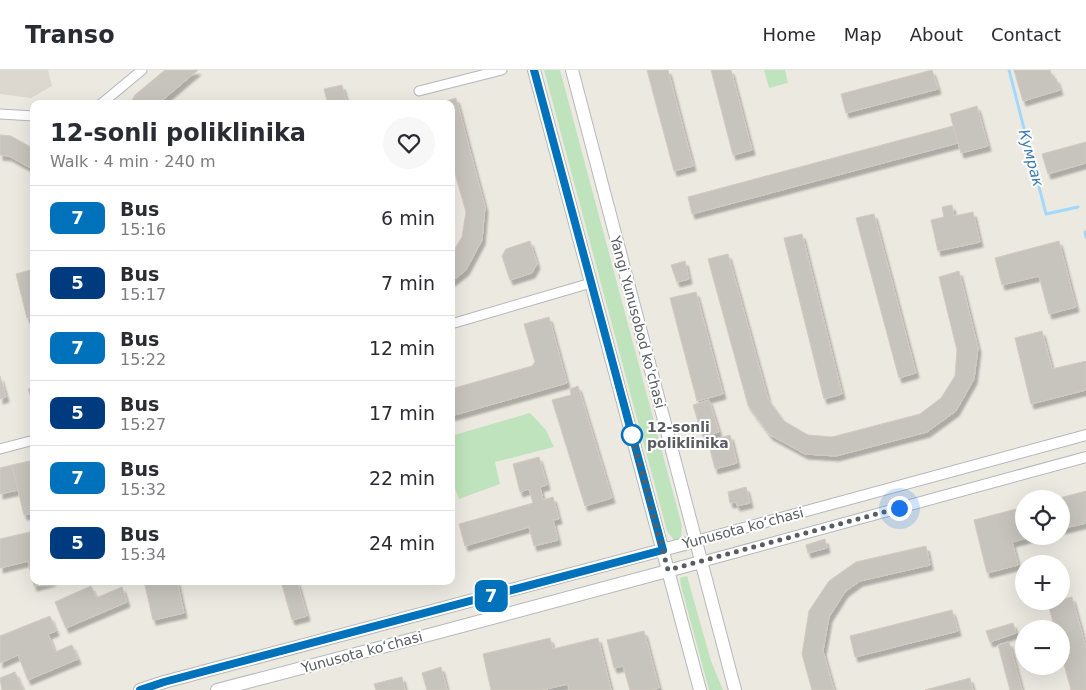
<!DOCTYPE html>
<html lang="en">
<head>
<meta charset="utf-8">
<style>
	body { margin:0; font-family:"DejaVu Sans",sans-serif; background:#f7f7f7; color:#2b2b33; height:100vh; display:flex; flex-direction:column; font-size:19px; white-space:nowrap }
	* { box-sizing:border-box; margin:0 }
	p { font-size:16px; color:#7c7c81 }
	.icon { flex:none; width:28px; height:28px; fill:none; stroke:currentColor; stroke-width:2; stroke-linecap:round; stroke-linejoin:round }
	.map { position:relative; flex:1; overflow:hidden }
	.side { position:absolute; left:30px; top:30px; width:425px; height:485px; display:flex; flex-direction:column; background:#fff; border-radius:10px; box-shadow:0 5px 20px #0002 }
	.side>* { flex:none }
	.badge { padding:0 10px; border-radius:8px; font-size:18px; line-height:32px }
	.controls { position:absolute; left:1015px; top:420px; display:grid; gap:10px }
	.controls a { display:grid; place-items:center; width:55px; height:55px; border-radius:50%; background:#fff; box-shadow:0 5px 20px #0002; font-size:25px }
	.you { position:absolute; width:25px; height:25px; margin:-12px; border:4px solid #fff; border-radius:50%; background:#1a73e8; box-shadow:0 0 0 8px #1a73e833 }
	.map>.badge { position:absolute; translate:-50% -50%; box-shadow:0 0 0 2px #fff }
	.round { display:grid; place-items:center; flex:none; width:52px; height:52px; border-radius:26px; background:#f7f7f7 }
	.overview { display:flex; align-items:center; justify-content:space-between; height:85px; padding:0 20px }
	h1 { font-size:24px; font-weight:800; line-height:38px }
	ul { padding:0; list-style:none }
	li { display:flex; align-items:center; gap:15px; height:65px; padding:0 20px; border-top:1px solid #e1e1e2 }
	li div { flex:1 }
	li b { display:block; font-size:19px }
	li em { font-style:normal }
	li .badge { min-width:55px; font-weight:700; text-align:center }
	header { display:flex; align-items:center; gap:30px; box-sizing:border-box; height:70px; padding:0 25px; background:#fff; border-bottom:1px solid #e1e1e2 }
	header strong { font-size:24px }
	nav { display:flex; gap:28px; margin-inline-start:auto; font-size:18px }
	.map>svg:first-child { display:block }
</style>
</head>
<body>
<header>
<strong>Transo</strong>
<nav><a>Home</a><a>Map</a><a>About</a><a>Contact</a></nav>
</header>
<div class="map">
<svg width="1086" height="620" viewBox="0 0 1086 620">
	<defs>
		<filter id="shadow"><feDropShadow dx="3" dy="5" stdDeviation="1" flood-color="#0004"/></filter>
	</defs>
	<rect width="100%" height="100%" fill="#ece9e1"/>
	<!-- education -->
	<path fill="#dcd8cf" d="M 0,0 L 48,0 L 52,16 L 31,28 L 0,24 Z"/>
	<!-- green -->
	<path fill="#bfe4bd" d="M 544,0 L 560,0 L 682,456 L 681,471 L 676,473 L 667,461 Z
		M 764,0 L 785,0 L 788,13 L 769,18 Z
		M 530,343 L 546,360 L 554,377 L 495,392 L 500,414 L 459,429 L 451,407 L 451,366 Z
		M 687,506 L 711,591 L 723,620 L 709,620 L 681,516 L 680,508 Z"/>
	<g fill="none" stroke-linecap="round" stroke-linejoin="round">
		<!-- stream -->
		<path stroke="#a0d9fd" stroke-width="3" d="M 1009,0 L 1046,144 L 1078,137
			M 1085,162 L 1086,167"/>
	</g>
	<!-- building -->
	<path fill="#c7c4be" stroke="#d1cabf" filter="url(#shadow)" d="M 165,0 L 198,0 L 158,34 L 130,34 L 135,25 Z
		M 647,0 L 668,0 L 693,96 L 674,101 Z
		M 711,0 L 731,0 L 752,80 L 733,85 Z
		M 932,0 L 938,19 L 846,43 L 841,24 Z
		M 1014,0 L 1050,0 L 1053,9 L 1056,8 L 1060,20 L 1023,31 Z
		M 342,15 L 347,34 L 328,34 L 324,19 Z
		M 456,28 L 485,137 L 482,170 L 466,200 L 451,212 L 451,185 L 462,167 L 466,142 L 451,89 L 451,34 L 436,34 Z
		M 977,36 L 988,76 L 961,83 L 950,44 Z
		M 953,56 L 958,73 L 692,144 L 688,127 Z
		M 0,65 L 11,66 L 34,79 L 34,100 L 9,86 L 0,85 Z
		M 1086,72 L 1086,93 L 1048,104 L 1042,84 Z
		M 952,135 L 954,146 L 973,142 L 980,172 L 938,181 L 931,150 L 944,147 L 942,137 Z
		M 874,144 L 916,303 L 899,308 L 856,148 Z
		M 802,164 L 842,324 L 824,329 L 784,168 Z
		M 530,171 L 537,194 L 532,203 L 510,210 L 502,186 L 506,179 Z
		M 1059,171 L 1076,237 L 1049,244 L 1039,206 L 1002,215 L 995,188 Z
		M 728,184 L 768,329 L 784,351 L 808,365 L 832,367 L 920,344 L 941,328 L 955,306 L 957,280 L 939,207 L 959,201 L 978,278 L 974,309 L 956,341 L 927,362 L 836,386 L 805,384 L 770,365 L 748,335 L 708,189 Z
		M 685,191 L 689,209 L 677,212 L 671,195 Z
		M 34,199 L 34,247 L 27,248 L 16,204 Z
		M 696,222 L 723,324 L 697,331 L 670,228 Z
		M 549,247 L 567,313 L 451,346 L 451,319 L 532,296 L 535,292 L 524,254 Z
		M 1042,261 L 1052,299 L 1086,291 L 1086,320 L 1031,334 L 1015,268 Z
		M 0,306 L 6,327 L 0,329 Z
		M 578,316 L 612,428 L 585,436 L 552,330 L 571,325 L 570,319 Z
		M 34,318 L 34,336 L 28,319 Z
		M 709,330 L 719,362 L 703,367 L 693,335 Z
		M 730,365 L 737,393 L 715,399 L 708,371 Z
		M 539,387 L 547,415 L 540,417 L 543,430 L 553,427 L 559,449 L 553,450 L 558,470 L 534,476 L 529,457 L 465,476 L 459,454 L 533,433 L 529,419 L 520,422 L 513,394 Z
		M 34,390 L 34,443 L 24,445 L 12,395 Z
		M 12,395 L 18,420 L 0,424 L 0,398 Z
		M 746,417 L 750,433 L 737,436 L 736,432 L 730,433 L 728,422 Z
		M 1086,421 L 1086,453 L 1061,459 L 1061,429 L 1056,429 Z
		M 1024,437 L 1024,466 L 1035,466 L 1012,472 L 1018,495 L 987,503 L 974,450 Z
		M 34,461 L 34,511 L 53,511 L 34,516 L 28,491 L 0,498 L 0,469 Z
		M 825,469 L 827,478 L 808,483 L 806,475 Z
		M 926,476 L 930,495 L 860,511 L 845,522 L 829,547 L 823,581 L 834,620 L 812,620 L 802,584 L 809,541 L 829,511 L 856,492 Z
		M 144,511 L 177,511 L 184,543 L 153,550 Z
		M 281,511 L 297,511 L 307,546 L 292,550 Z
		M 91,516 L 96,528 L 122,517 L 127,532 L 66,558 L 55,532 Z
		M 1072,527 L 1086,578 L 1086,620 L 1071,620 L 1061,583 L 1061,559 L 1055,559 L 1048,534 L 1061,531 L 1061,530 Z
		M 952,540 L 958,561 L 855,587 L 850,566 Z
		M 50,546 L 56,561 L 48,564 L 55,582 L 72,575 L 78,589 L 28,610 L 18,585 L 0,593 L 0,566 Z
		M 1013,553 L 1016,563 L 990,572 L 986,561 Z
		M 644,561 L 659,618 L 652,620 L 630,620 L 623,596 L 614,598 L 607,570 Z
		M 550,568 L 553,579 L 598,568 L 611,620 L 569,620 L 568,614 L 542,620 L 491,620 L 483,584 Z
		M 1009,572 L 1022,620 L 1010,620 L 998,575 Z
		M 441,597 L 447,620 L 427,620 L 422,603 Z
		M 15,602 L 23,620 L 2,620 L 0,608 Z
		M 402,607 L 405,620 L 376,620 L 374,614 Z
		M 970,608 L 973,620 L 925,620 Z"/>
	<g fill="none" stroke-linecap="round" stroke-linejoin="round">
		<!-- minor casing -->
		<g stroke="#b4b7bb" stroke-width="11">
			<path id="minor" d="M 419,21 L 502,0
				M 101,34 L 142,0
				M 0,44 L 34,46
				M 451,254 L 591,213
				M 0,379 L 34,370"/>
		</g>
		<!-- tertiary casing -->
		<g stroke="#b4b7bb" stroke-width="12">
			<path id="tertiary" d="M 696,471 L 1086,365
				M 701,492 L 1086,387"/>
		</g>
		<!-- secondary casing -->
		<g stroke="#b5b8bd" stroke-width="14">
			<path id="secondary" d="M 534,0 L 700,620
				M 572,0 L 735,620
				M 140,620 L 164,612 L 696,471
				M 217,620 L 436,563 L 701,492"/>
		</g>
		<!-- minor -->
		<use href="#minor" stroke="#fff" stroke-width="9"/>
		<!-- tertiary -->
		<use href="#tertiary" stroke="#fff" stroke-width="10"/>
		<!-- secondary -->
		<use href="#secondary" stroke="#fff" stroke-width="12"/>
	</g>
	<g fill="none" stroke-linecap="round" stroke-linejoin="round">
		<!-- line casing -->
		<g stroke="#fff" stroke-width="11">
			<path id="line" d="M 140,620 L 164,612 L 663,480 L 534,0"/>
		</g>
		<!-- line -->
		<use href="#line" stroke="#0072bc" stroke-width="8"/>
		<!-- walk -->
		<path stroke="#595d62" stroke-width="5" stroke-dasharray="0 9" d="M 632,365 L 630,358 L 668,500 L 899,438"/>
	</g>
	<!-- markers -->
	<circle fill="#fff" stroke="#0072bc" stroke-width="2.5" cx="632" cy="365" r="10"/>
	<g text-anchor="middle" stroke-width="4" stroke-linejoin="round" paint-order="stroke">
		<!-- street labels -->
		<g font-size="14" fill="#595d62" stroke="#fff">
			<text transform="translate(638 252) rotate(75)" y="5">Yangi Yunusobod ko'chasi</text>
			<text transform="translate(743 458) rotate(-15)" y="5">Yunusota koʻchasi</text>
			<text transform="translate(362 582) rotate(-15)" y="5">Yunusota koʻchasi</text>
		</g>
		<!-- stop labels -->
		<g font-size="14" font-weight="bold" fill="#595d62" stroke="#fff" text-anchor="start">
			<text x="647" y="362">12-sonli<tspan x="647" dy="16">poliklinika</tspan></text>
		</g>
		<!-- water labels -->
		<g font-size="15" font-style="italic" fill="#3e7aae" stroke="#fff">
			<text transform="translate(1031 88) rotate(75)" y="5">Кумрак</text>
		</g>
	</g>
</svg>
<div class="controls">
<a><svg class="icon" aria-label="locate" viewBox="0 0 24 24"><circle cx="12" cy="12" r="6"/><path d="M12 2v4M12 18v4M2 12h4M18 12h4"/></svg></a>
<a>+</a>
<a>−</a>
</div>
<div class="you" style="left:899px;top:438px"></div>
<b class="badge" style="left:491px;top:526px;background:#0072bc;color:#fff">7</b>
<section class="side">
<div class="overview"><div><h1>12-sonli poliklinika</h1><p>Walk · 4 min · 240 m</p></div><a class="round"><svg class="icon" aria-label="heart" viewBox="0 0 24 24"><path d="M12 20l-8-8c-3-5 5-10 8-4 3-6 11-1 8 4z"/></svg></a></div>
<ul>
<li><span class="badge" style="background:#0072bc;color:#fff">7</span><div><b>Bus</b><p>15:16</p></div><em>6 min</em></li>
<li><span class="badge" style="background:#003b80;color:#fff">5</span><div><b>Bus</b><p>15:17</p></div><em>7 min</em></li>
<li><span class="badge" style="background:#0072bc;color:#fff">7</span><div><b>Bus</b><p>15:22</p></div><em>12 min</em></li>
<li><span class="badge" style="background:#003b80;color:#fff">5</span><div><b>Bus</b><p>15:27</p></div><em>17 min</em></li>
<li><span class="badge" style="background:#0072bc;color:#fff">7</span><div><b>Bus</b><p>15:32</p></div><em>22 min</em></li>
<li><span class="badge" style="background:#003b80;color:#fff">5</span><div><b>Bus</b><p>15:34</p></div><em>24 min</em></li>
</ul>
</section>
</div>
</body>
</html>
